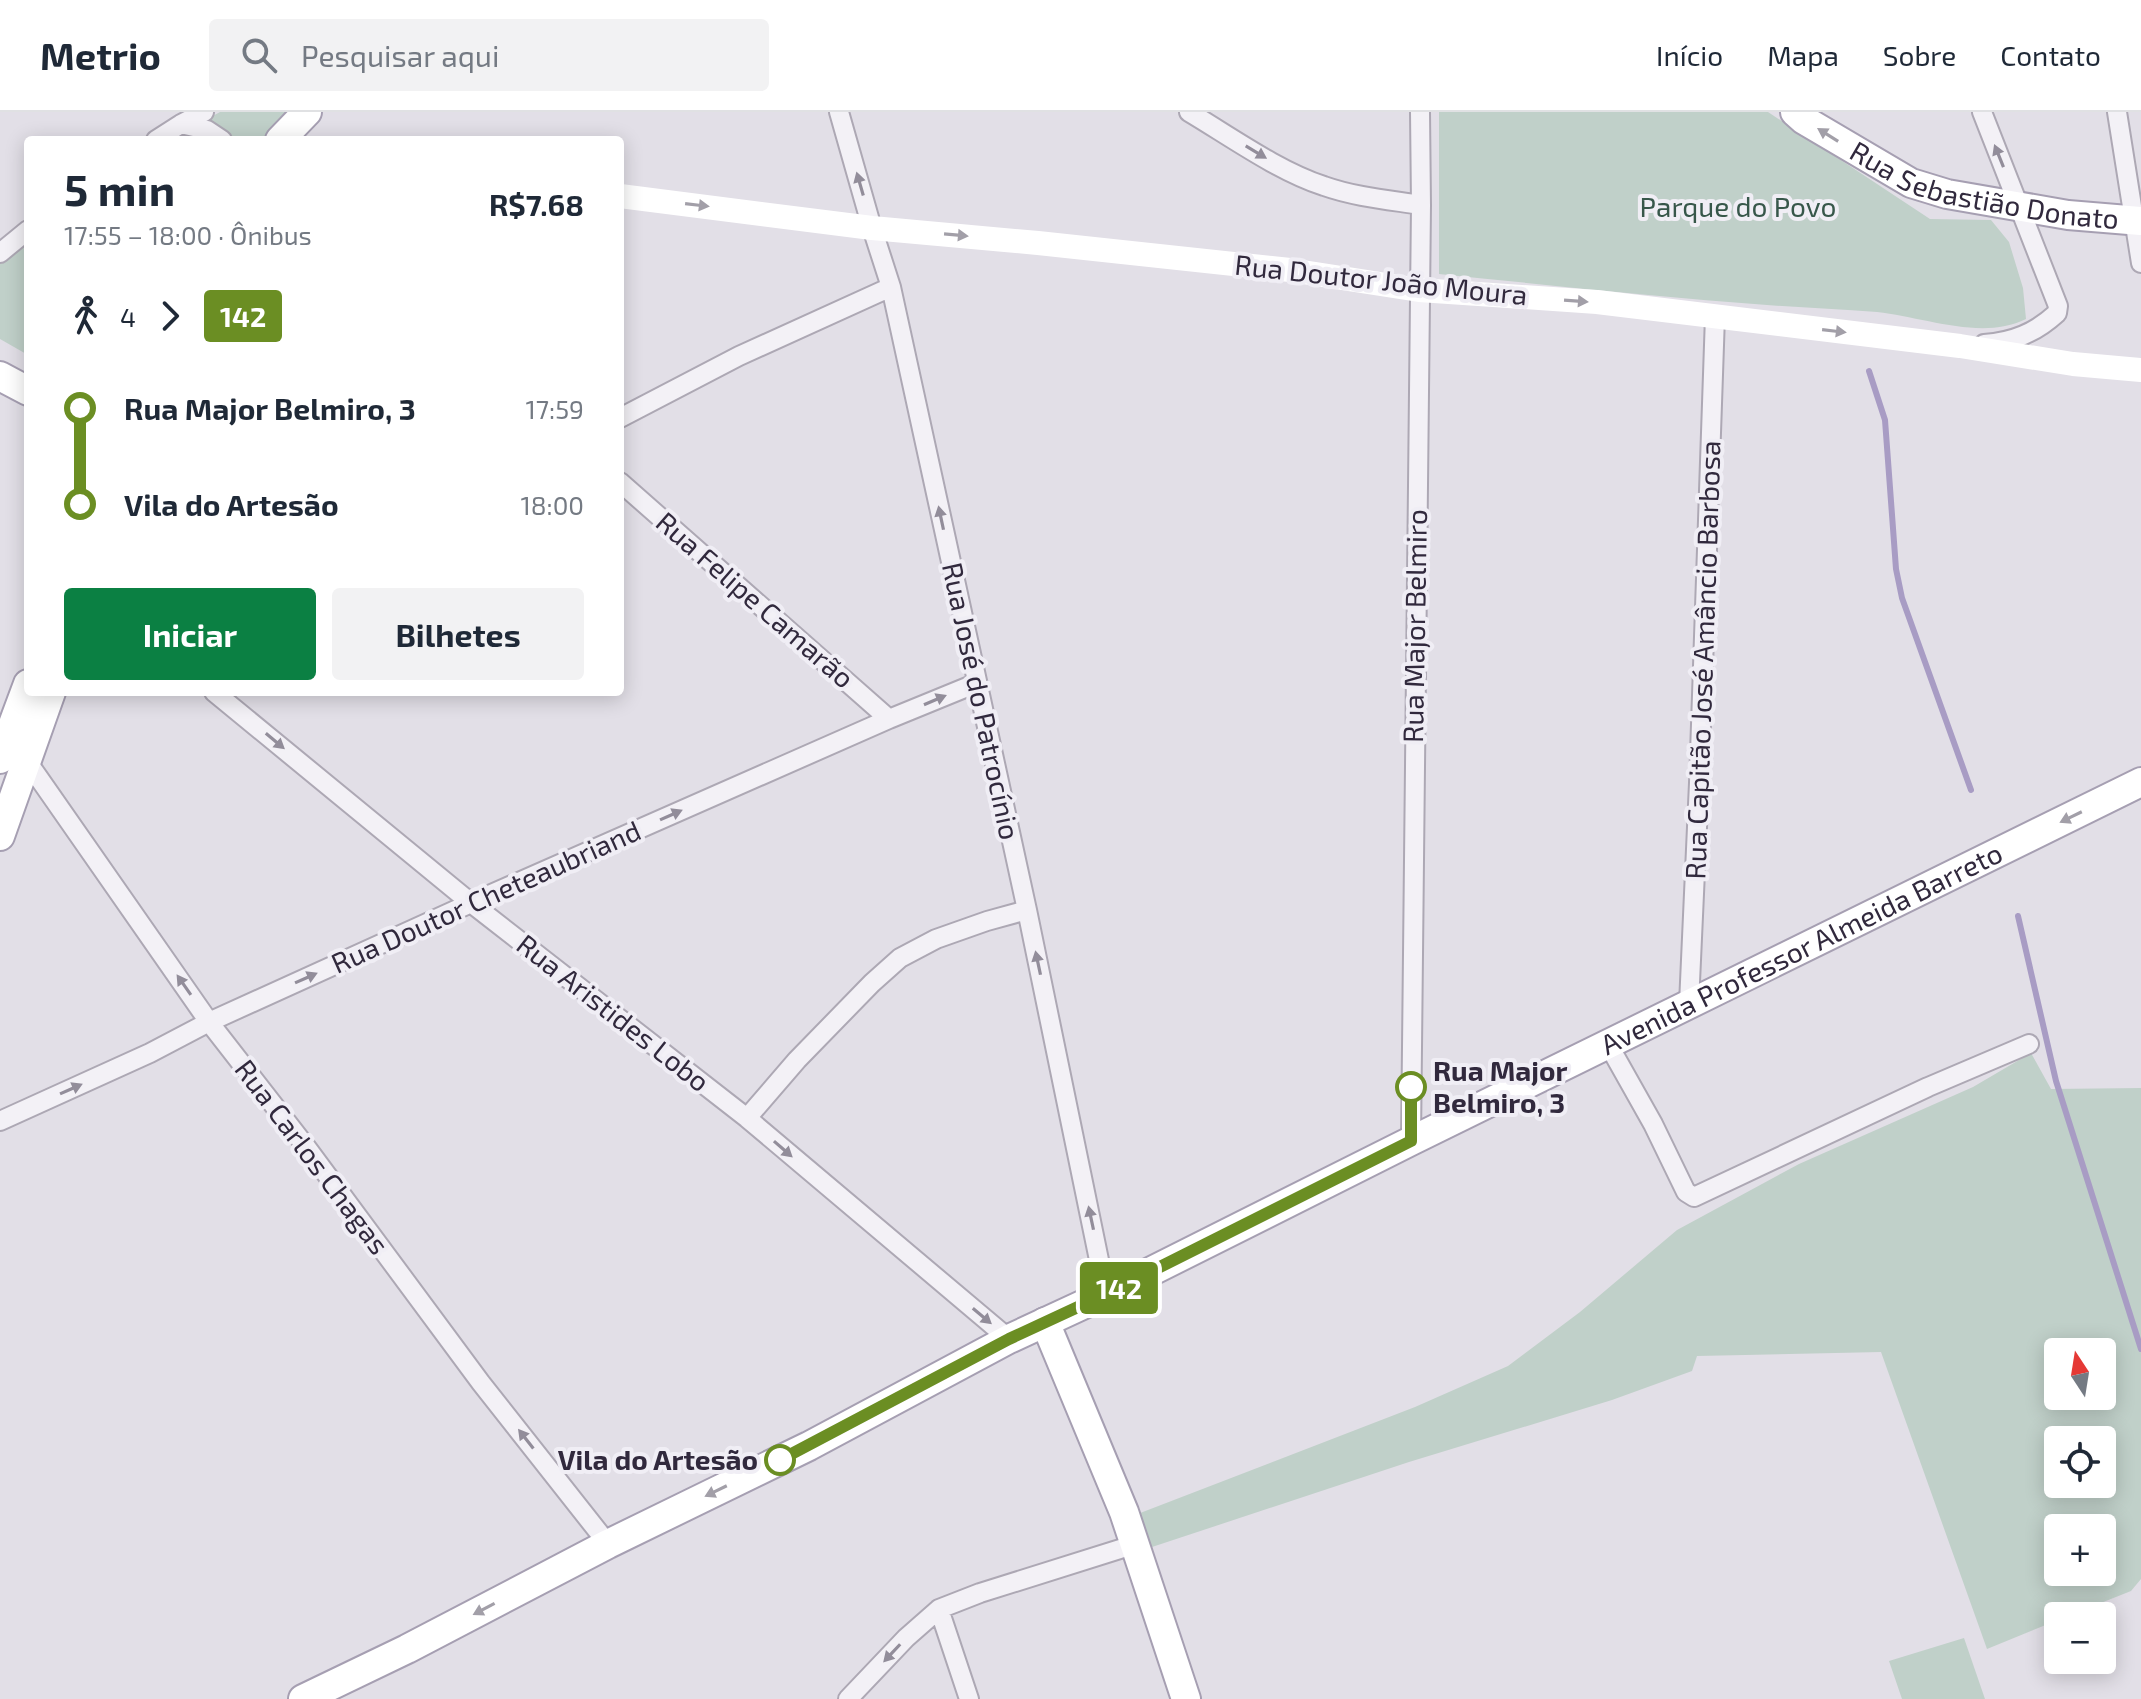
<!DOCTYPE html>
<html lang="pt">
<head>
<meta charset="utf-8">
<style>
	body { margin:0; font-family:"Exo 2",sans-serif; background:#f2f2f3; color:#1f2937; height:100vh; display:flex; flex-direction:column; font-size:30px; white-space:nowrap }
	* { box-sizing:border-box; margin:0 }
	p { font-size:26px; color:#747a83 }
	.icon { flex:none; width:44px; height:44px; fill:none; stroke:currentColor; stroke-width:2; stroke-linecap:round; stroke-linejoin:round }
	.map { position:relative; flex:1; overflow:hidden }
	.panel { position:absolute; left:24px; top:24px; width:600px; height:560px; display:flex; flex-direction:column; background:#fff; border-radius:8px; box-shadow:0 4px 20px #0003 }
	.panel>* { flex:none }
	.badge { padding:0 16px; border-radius:6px; font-size:28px; line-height:52px }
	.needle { width:52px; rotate:348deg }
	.controls { position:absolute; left:2044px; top:1226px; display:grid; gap:16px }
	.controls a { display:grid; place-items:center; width:72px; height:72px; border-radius:8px; background:#fff; box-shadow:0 4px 20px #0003; font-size:40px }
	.map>.badge { position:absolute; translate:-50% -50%; box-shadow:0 0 0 4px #fff }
	.legs { display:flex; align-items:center; gap:12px; height:88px; padding:0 40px; font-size:26px }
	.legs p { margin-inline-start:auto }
	.headline { display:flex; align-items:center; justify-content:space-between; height:136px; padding:0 40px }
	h1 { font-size:44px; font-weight:700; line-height:60px }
	.cta { display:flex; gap:16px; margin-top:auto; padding:16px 40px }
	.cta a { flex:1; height:92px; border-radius:8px; background:#0b8043; color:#fff; font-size:32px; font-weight:700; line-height:92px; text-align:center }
	.cta a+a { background:#f2f2f3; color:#1f2937 }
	ul { padding:0 40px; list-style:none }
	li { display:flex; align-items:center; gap:28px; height:96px; font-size:30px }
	li i { display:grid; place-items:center; width:12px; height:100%; margin:0 10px; background:currentColor }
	li i::after { content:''; width:20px; height:20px; margin:-10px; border:6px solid; border-radius:50%; background:#fff }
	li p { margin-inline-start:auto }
	li:first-child i { background:linear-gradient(#0000 50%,currentColor 0) }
	li:last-child i { background:linear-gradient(currentColor 50%,#0000 0) }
	header { display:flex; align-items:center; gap:48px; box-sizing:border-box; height:112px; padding:0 40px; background:#fff; border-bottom:2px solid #e0e1e3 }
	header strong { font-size:38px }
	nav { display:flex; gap:44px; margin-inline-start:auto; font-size:28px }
	.search { width:560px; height:72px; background:#f2f2f3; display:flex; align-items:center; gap:20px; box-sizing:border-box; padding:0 28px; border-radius:8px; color:#747a83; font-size:30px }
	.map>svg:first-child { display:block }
</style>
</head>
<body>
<header>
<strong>Metrio</strong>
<div class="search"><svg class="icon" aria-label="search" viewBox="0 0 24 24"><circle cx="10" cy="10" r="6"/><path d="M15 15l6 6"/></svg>Pesquisar aqui</div>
<nav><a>Início</a><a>Mapa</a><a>Sobre</a><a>Contato</a></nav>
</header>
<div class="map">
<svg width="2141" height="1587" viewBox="0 0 2141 1587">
	<rect width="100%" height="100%" fill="#e2dfe7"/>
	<!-- green -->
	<path fill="#c0d0c9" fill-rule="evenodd" d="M 220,0 L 290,0 L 262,28 L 228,28 L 200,11 Z
		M 1439,0 L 1768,0 L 1930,107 L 1991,108 L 2009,130 L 2023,176 L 2026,207 C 1982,229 1924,205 1877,200 C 1840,197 1804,196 1767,193 C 1658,185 1549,173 1439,162 Z
		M 28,131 L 28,243 L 0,227 L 0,150 Z
		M 2031,941 L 2051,977 L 2141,976 L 2141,1467 L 2131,1479 L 2068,1504 L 2058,1504 L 2058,1508 L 1987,1537 L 1881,1240 L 1697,1244 L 1692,1259 L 1612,1288 L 1409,1350 L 1149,1436 L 1135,1403 L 1415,1295 L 1508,1254 L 1580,1200 L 1677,1118 L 1799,1052 L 1973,975 ZM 2058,1240 L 2102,1240 L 2102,1284 L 2058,1284 ZM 2058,1328 L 2102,1328 L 2102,1372 L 2058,1372 ZM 2058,1416 L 2102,1416 L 2102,1460 L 2058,1460 Z
		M 1964,1526 L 1985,1587 L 1902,1587 L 1889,1549 Z"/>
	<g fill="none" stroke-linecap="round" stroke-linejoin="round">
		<!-- stream -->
		<path stroke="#a89cc4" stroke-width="6" d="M 1869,259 L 1885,308 L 1896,457 L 1902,486 L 1971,678
			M 2018,804 L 2056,969 L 2141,1237"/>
		<!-- street casing -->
		<g stroke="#ada8b4" stroke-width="22">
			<path id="street" d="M 839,0 L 872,116 L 891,175 L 1027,798 L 1106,1182
				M 1189,0 C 1231,25 1278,59 1324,74 C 1355,85 1389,88 1421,93
				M 1982,0 L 2058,194 L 2057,201 C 2035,221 2013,230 1984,232
				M 2117,0 L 2141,151
				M 181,12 L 207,18 L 222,28
				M 156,28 L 181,12 L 204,0
				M 0,141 L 28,118
				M 620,306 L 739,244 L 891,175
				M 620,370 L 889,607
				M 214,580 L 471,791 L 747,1006 L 1009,1227
				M 27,649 L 209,910 L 307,1036 L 481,1271 L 608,1432
				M 1689,892 L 1699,671 L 1715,204
				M 1608,932 L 1653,1012 L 1686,1080 L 1694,1085 L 1928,975 L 2029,932
				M 747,1006 L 797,948 L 872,871 L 900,846 L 936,827 L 987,809 L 1027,798
				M 0,1009 L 150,941 L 209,910 L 471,791 L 889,607 L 977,571
				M 1411,1029 L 1421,93 L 1420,0
				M 939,1497 L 969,1587
				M 848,1587 L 906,1526 L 939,1497 L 980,1481 L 1136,1432"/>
		</g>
		<!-- primary casing -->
		<g stroke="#a69fb2" stroke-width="32">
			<g id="primary">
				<path id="s1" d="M 1795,0 L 1804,8 L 1911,71 L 1947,82 L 2068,103 L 2141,109"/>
				<path d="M 280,28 L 307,0"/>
				<path d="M 0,264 L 28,279"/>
				<path d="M 0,647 L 28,572"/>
				<path d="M 0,724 L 51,580"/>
				<path d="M 1045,1210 L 1124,1400 L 1186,1587"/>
				<path id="s2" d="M 303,1587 L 407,1537 L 608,1432 L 809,1334 L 1009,1227 L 1106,1182 L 1411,1029 L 2141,670"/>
			</g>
		</g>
		<!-- street -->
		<use href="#street" stroke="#f3f1f6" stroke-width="18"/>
		<!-- secondary -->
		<path stroke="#fff" stroke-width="24" d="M 620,84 L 872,116 L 1038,131 L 1290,158 L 1419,178 L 1597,190 L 1960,234 L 2073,252 L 2141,258"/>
		<!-- primary -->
		<use href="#primary" stroke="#fff" stroke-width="28"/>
	</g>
	<!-- one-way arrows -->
	<defs><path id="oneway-solid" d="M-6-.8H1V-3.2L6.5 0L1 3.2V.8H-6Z" transform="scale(2)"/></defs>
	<g fill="#a29fa8">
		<use href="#oneway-solid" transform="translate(1828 23) rotate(-148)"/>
		<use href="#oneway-solid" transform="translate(697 93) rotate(7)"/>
		<use href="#oneway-solid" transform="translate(956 123) rotate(5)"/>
		<use href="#oneway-solid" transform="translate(1576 189) rotate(4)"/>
		<use href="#oneway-solid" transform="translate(1834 219) rotate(7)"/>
		<use href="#oneway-solid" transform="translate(2071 705) rotate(154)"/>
		<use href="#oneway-solid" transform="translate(716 1379) rotate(154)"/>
		<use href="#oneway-solid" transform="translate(484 1497) rotate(152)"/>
	</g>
	<g fill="#928d9a">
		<use href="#oneway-solid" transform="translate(1256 40) rotate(31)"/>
		<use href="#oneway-solid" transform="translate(1999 44) rotate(-112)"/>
		<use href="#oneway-solid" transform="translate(860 72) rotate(-106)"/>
		<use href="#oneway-solid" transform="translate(941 406) rotate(-102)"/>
		<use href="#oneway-solid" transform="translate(935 588) rotate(-23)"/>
		<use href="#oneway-solid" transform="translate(275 629) rotate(40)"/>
		<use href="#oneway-solid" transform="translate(671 703) rotate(-24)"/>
		<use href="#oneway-solid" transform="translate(1038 851) rotate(-102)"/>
		<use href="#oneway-solid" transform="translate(306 866) rotate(-24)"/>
		<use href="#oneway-solid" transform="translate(184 873) rotate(-125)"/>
		<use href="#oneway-solid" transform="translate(71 977) rotate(-24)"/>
		<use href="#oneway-solid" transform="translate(783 1037) rotate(41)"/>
		<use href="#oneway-solid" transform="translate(1091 1106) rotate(-102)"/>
		<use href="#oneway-solid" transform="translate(982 1204) rotate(40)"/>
		<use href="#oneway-solid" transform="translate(526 1327) rotate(-128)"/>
		<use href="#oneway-solid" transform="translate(892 1541) rotate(133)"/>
	</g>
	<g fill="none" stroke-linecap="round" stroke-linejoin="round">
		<!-- line-1 casing -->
		<g stroke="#fff" stroke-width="18">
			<path id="line-1" d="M 780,1348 L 1009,1227 L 1106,1182 L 1411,1029 L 1411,975"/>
		</g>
		<!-- line-1 -->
		<use href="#line-1" stroke="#6b8e23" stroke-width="12"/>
	</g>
	<!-- markers -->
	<g fill="#fff" stroke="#6b8e23" stroke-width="4">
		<circle cx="1411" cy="975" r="14"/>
		<circle cx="780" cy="1348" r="14"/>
	</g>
	<g text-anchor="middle" stroke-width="8" stroke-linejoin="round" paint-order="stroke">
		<!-- street labels -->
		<g font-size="28" fill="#31293d" stroke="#f0eef5">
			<text dy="10" stroke="none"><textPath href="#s1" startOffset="208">Rua Sebastião Donato</textPath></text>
			<text transform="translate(1381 168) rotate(6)" y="10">Rua Doutor João Moura</text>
			<text transform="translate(755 488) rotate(41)" y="10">Rua Felipe Camarão</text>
			<text transform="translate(1415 514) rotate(-89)" y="10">Rua Major Belmiro</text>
			<text transform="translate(1703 548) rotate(-88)" y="10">Rua Capitão José Amâncio Barbosa</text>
			<text transform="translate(981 589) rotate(78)" y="10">Rua José do Patrocínio</text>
			<text transform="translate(486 785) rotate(-24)" y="10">Rua Doutor Cheteaubriand</text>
			<text dy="10" stroke="none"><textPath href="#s2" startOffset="1676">Avenida Professor Almeida Barreto</textPath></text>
			<text transform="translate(613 901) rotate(38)" y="10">Rua Aristides Lobo</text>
			<text transform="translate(312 1045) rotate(53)" y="10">Rua Carlos Chagas</text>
		</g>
		<!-- park labels -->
		<g font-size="28" fill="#37574a" stroke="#f0eef5">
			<text x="1738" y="105">Parque do Povo</text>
		</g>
		<!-- stop labels -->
		<g font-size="28" font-weight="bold" fill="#31293d" stroke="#f0eef5" text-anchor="start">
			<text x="1433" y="969">Rua Major<tspan x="1433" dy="32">Belmiro, 3</tspan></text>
			<text x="758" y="1358" text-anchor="end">Vila do Artesão</text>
		</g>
	</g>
</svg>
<div class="controls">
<a><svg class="needle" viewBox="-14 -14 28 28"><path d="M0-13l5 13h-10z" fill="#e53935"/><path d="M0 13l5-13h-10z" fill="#747a83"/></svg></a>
<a><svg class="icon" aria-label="locate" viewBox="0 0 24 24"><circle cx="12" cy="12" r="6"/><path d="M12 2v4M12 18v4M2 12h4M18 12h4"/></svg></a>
<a>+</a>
<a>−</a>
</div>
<b class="badge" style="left:1119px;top:1176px;background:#6b8e23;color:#fff">142</b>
<section class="panel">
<div class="headline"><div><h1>5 min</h1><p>17:55 – 18:00 · Ônibus</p></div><b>R$7.68</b></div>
<div class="legs"><svg class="icon" aria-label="walk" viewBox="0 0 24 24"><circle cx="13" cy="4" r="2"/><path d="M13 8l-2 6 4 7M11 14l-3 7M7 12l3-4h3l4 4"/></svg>4<svg class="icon" aria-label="forward" viewBox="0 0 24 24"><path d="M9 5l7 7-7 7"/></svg><b class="badge" style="background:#6b8e23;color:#fff">142</b></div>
<ul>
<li><i style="color:#6b8e23"></i><b>Rua Major Belmiro, 3</b><p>17:59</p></li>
<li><i style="color:#6b8e23"></i><b>Vila do Artesão</b><p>18:00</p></li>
</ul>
<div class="cta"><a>Iniciar</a><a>Bilhetes</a></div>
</section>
</div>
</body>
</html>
